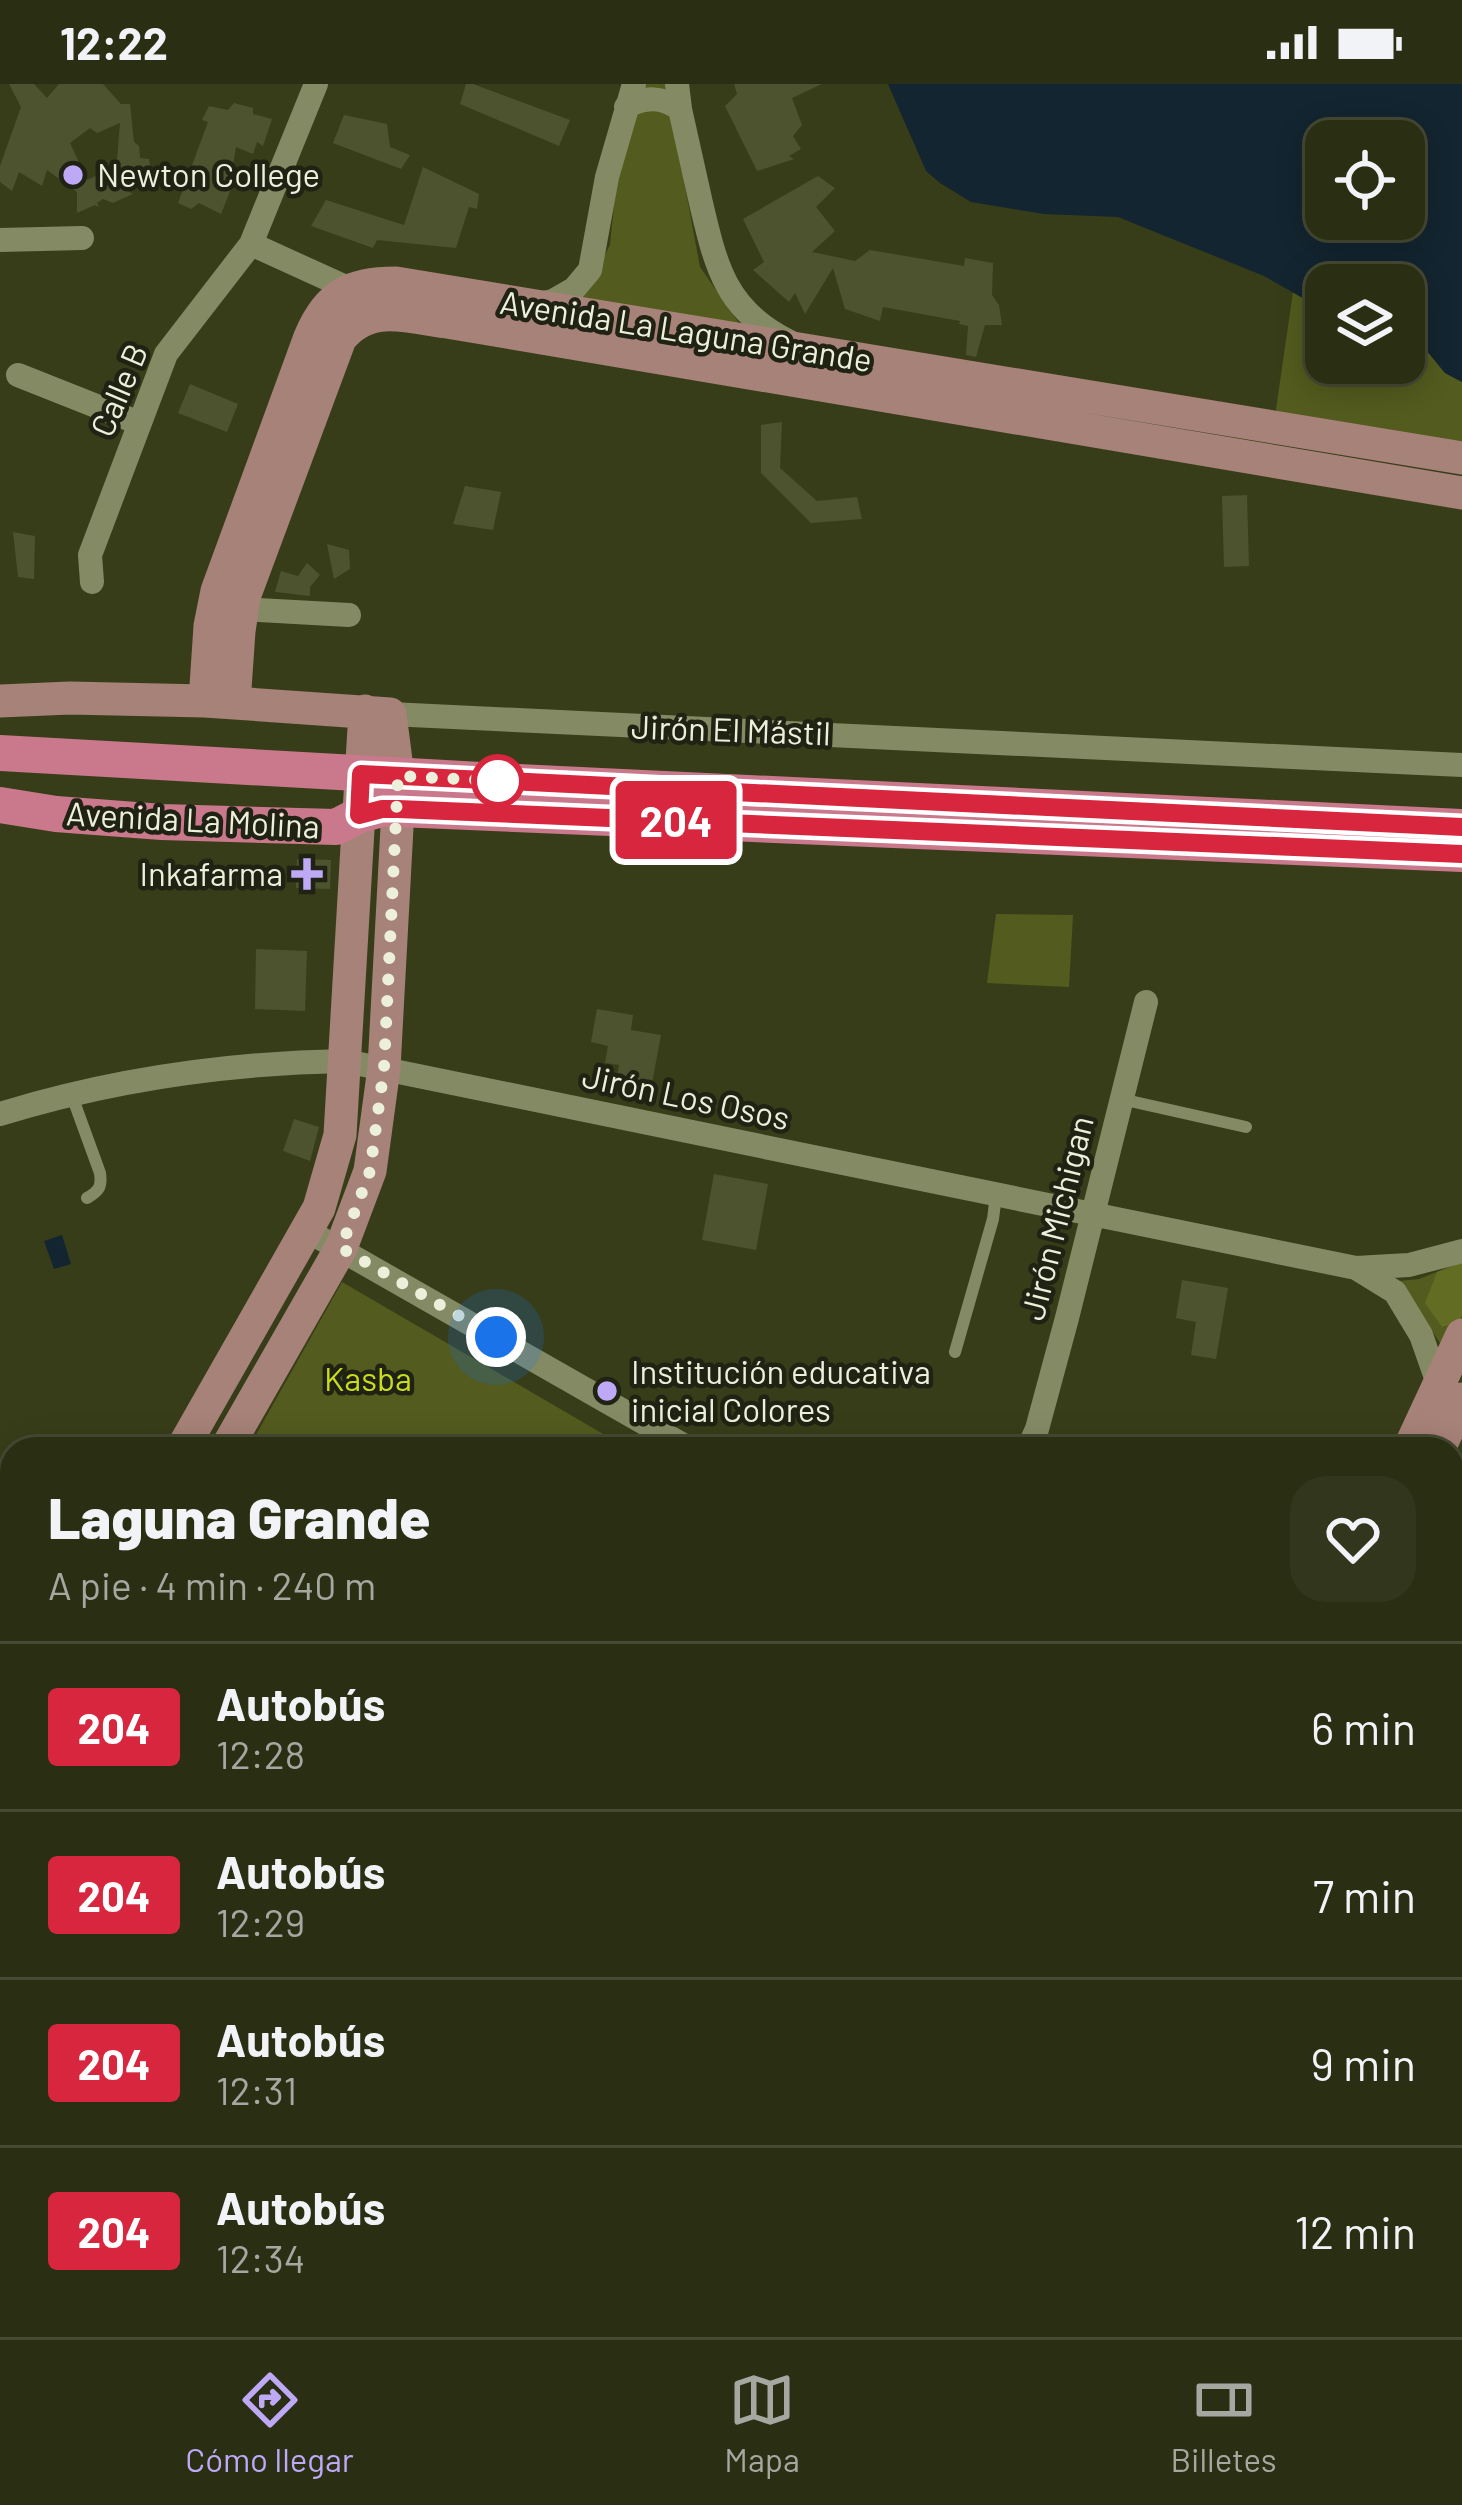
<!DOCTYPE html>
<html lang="es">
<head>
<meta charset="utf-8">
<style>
	body { margin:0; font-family:Barlow,sans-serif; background:#32361c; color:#f1f3f6; height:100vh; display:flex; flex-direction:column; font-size:45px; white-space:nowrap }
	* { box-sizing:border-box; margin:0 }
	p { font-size:39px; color:#a5a8a0 }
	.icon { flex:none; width:66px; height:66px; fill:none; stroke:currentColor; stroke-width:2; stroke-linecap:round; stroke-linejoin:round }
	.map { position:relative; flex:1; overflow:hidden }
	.panel { position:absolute; left:0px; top:1353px; width:1464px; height:900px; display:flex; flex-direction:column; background:#2a2e13; border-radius:36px 36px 0 0; box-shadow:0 6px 30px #0003,0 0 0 3px #464a33 }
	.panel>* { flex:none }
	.badge { padding:0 24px; border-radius:9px; font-size:42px; line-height:78px }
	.buttons { position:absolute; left:1305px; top:36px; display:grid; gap:24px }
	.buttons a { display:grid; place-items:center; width:120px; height:120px; border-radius:24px; background:#2a2e13; box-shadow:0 6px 30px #0003,0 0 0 3px #464a33; font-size:60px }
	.you { position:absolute; width:60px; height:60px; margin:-30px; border:9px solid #fff; border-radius:50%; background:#1a73e8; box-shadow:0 0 0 18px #1a73e833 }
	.map>.badge { position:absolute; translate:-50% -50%; box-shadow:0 0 0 6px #fff }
	.round { display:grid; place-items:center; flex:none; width:126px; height:126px; border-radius:36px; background:#32361c }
	.summary { display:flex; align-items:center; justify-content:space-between; height:204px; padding:0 48px }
	h1 { font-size:57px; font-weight:800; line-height:90px }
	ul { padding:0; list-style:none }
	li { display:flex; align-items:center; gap:36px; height:168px; padding:0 48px; border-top:3px solid #464a33 }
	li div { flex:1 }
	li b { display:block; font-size:45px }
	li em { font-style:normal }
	li .badge { min-width:132px; font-weight:700; text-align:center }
	.status { display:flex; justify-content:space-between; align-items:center; height:84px; padding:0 60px; background:#2a2e13; direction:ltr }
	.status svg { height:33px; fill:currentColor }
	.dock { display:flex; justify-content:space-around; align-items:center; height:168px; border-top:3px solid #464a33; background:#2a2e13; font-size:33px; color:#a5a8a0 }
	.dock a { display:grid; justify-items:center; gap:6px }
	.dock .active { color:#bda9f5 }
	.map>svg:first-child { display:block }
</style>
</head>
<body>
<div class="status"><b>12:22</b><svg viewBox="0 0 49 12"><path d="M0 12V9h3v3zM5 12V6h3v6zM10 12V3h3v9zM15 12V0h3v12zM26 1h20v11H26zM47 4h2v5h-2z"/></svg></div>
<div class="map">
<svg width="1462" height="2253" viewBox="0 0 1462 2253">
	<rect width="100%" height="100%" fill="#383d19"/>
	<!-- green -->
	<path fill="#535b1e" d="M 643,0 L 666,0 L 700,183 L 741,242 L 573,216 L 591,196 L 610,161 L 617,91 Z
		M 1293,208 L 1308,217 L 1326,221 L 1326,279 L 1404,279 L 1404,239 L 1445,289 L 1462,298 L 1462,364 L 1275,332 Z
		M 996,830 L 1073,831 L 1069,903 L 987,899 Z
		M 1462,1178 L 1462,1232 L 1446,1268 L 1399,1197 L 1419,1195 Z
		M 342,1198 L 629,1365 L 248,1365 Z"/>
	<!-- forest -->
	<path fill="#626c23" d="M 1462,1178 L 1462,1232 L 1459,1238 L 1442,1243 L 1425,1219 L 1437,1188 Z
		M 1452,1772 L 1462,1778 L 1462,1931 L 1452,1927 Z
		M 1342,2241 L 1404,2241 L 1398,2253 L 1313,2253 L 1317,2247 L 1336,2252 Z"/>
	<!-- water -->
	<path fill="#132530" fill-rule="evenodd" d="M 888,0 L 1462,0 L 1462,298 L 1445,289 L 1404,239 L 1404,201 L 1326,201 L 1326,221 L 1308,217 L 1264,192 L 1118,133 L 1044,130 L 971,118 L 940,99 L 926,87 ZM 1404,57 L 1404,135 L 1326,135 L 1326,57 Z
		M 62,1151 L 71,1180 L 54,1185 L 44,1157 Z"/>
	<!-- building -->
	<path fill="#4d532e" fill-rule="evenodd" d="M 9,0 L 34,0 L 47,14 L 59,0 L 103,0 L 121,20 L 130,20 L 134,58 L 139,62 L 140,74 L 149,75 L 152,91 L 126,106 L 133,110 L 113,119 L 103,115 L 97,119 L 99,123 L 95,121 L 77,129 L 77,108 L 47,86 L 42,102 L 19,88 L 12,107 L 0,98 L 0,82 L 21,23 ZM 120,39 L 115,101 L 98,91 L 87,96 L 70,59 L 90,44 L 97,49 Z
		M 466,0 L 473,0 L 570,36 L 559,62 L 460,20 Z
		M 734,0 L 822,0 L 792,14 L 802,41 L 793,52 L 801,65 L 789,72 L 794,75 L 757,87 L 725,22 L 737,10 Z
		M 234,19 L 253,24 L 253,30 L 272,35 L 263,62 L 257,58 L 253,70 L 236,63 L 230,98 L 233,100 L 221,130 L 199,119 L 191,125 L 178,119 L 208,38 L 202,36 L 209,22 L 228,26 Z
		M 344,31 L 387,40 L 390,63 L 410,71 L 401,85 L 333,59 Z
		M 423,83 L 479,110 L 477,125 L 469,123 L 456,164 L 377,156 L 373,164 L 311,142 L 326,116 L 404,141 Z
		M 818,92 L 835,104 L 816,123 L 835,147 L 812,168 L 855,177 L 870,166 L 964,182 L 965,174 L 993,179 L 992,211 L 999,221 L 1002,241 L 985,241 L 976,273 L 966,271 L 968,242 L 959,240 L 960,237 L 883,223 L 880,237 L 845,225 L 833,184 L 805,230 L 795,209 L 789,218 L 753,186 L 764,178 L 743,135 Z
		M 190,300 L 238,320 L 227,348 L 178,329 Z
		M 782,338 L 780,384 L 817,417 L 857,413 L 862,435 L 811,439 L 761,389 L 761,341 Z
		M 465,402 L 501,408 L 493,446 L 453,440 Z
		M 1247,411 L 1249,482 L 1224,483 L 1222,412 Z
		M 13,448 L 35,452 L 34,495 L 18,493 Z
		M 327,460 L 349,466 L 350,485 L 334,495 Z
		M 307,479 L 320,491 L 310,503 L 310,512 L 275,508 L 281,487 L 298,492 Z
		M 297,775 L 331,776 L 330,805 L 296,804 Z
		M 256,865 L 307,867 L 305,927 L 255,925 Z
		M 597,925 L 633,931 L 631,946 L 661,951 L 652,999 L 617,992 L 619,981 L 605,979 L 608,962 L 591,958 Z
		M 294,1035 L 319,1043 L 310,1077 L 283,1067 Z
		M 714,1090 L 768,1100 L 756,1166 L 702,1156 Z
		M 1182,1196 L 1228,1204 L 1216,1275 L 1191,1271 L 1196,1238 L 1176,1234 Z"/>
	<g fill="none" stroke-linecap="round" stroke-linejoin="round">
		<!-- lane -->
		<path stroke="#848b64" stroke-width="12" d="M 72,1012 L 100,1089 C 102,1103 99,1107 87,1114
			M 1121,1015 L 1246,1043
			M 955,1268 L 993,1135 L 996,1111"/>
		<!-- street -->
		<path stroke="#848b64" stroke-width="24" d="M 677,0 L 680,25 C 687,57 694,88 701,119 C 716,183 726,227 790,258
			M 626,23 C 646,12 662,13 680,25
			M 0,156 L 82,154
			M 251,160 L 350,205
			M 538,220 L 553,217 L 574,205 L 590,186 L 607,93 L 634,0
			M 18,291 L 139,339
			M 92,498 L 90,471 L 166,270 L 251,160 L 316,0
			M 241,525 L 349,531
			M 390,630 L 1462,681
			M 0,1030 C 111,996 228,979 345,977 L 1356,1184 L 1409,1181 L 1462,1167
			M 306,1146 L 690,1365
			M 1356,1184 L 1395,1208 L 1421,1251 L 1440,1305
			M 1028,1365 L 1037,1345 L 1067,1234 L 1146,918
			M 0,1582 L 12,1589
			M 0,1999 L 12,2007
			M 400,2241 L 420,2253
			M 608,2253 L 614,2241"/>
		<!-- secondary -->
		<path stroke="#a78278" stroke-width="33" d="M 0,617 L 70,614 L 205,617 L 390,630 L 398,692 L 398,725 L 384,984 L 370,1087 L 341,1164 L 226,1365
			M 205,617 L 210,542 L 217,507 L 310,253 C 328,210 351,199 396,199 L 1462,374
			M 234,619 L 239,547 L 244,513 L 340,255 C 369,218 407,233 447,238 L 1462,409
			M 182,1365 L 319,1124 L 340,1051 L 365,627
			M 1409,1365 L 1462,1251
			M 1439,1365 L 1462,1315
			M 0,1685 L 12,1664
			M 0,1761 L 12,1739
			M 991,2253 L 996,2241
			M 1024,2253 L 1030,2241"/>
		<!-- primary -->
		<path stroke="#ca798d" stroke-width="36" d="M 0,669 L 498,697 L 1462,743
			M 0,721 L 56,730 L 162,738 L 336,743 L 359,731 L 382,725 L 398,725 L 1462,770"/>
	</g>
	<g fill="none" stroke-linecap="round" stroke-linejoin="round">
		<!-- line casing -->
		<g stroke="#fff" stroke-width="27">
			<path id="line" d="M 1462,743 L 361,690 L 359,731 L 382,725 L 398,725 L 1462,770"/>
		</g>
		<!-- line -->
		<use href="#line" stroke="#d7263d" stroke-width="18"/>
		<!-- walk -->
		<path stroke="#ecf0db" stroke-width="12" stroke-dasharray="0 21.6" d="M 496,1253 L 341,1164 L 370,1087 L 384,984 L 398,692 L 498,697"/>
	</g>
	<!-- markers -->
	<g fill="#bda9f5" stroke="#202213" stroke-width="4.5">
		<circle cx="73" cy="91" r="12"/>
		<path d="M301 772h12v12h12v12h-12v12h-12v-12h-12v-12h12z"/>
		<circle cx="607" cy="1307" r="12"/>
	</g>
	<circle fill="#fff" stroke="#d7263d" stroke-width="6" cx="498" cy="697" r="24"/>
	<g text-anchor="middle" stroke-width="9" stroke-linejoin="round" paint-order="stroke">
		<!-- poi labels -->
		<g font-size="33" fill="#ecf0db" stroke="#202213" text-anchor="start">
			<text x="97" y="103">Newton College</text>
			<text x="283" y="802" text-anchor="end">Inkafarma</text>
			<text x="631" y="1300">Institución educativa<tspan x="631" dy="38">inicial Colores</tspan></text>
		</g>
		<!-- street labels -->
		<g font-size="33" fill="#ecf0db" stroke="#202213">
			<text transform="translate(686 247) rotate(9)" y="12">Avenida La Laguna Grande</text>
			<text transform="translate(119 306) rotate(-67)" y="12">Calle B</text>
			<text transform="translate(731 646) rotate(2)" y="12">Jirón El Mástil</text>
			<text transform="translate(193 736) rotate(3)" y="12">Avenida La Molina</text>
			<text transform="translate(686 1013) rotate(12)" y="12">Jirón Los Osos</text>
			<text transform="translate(1057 1134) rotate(-76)" y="12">Jirón Michigan</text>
		</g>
		<!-- park labels -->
		<g font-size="33" fill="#cadd1d" stroke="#202213">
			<text x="368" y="1307">Kasba</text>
		</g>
	</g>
</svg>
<div class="buttons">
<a><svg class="icon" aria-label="locate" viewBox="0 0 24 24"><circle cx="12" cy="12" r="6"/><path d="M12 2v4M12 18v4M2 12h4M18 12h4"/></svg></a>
<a><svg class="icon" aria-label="layers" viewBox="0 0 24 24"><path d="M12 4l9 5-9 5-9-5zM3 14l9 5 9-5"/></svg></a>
</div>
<div class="you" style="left:496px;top:1253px"></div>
<b class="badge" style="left:676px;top:736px;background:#d7263d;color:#fff">204</b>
<section class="panel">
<div class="summary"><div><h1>Laguna Grande</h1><p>A pie · 4 min · 240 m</p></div><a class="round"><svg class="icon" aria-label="heart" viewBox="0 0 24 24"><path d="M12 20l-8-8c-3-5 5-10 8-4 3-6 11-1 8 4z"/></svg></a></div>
<ul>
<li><span class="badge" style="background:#d7263d;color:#fff">204</span><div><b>Autobús</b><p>12:28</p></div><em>6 min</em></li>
<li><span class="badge" style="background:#d7263d;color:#fff">204</span><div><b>Autobús</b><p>12:29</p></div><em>7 min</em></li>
<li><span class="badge" style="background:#d7263d;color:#fff">204</span><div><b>Autobús</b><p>12:31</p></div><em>9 min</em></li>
<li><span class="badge" style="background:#d7263d;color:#fff">204</span><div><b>Autobús</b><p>12:34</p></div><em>12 min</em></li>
</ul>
</section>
</div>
<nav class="dock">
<a class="active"><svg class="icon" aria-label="directions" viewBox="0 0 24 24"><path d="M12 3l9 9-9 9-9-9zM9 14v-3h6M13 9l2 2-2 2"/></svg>Cómo llegar</a>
<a><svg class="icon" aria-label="map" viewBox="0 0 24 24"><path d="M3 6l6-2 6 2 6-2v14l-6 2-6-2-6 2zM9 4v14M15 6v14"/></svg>Mapa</a>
<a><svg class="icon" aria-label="tickets" viewBox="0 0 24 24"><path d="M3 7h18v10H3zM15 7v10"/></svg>Billetes</a>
</nav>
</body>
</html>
